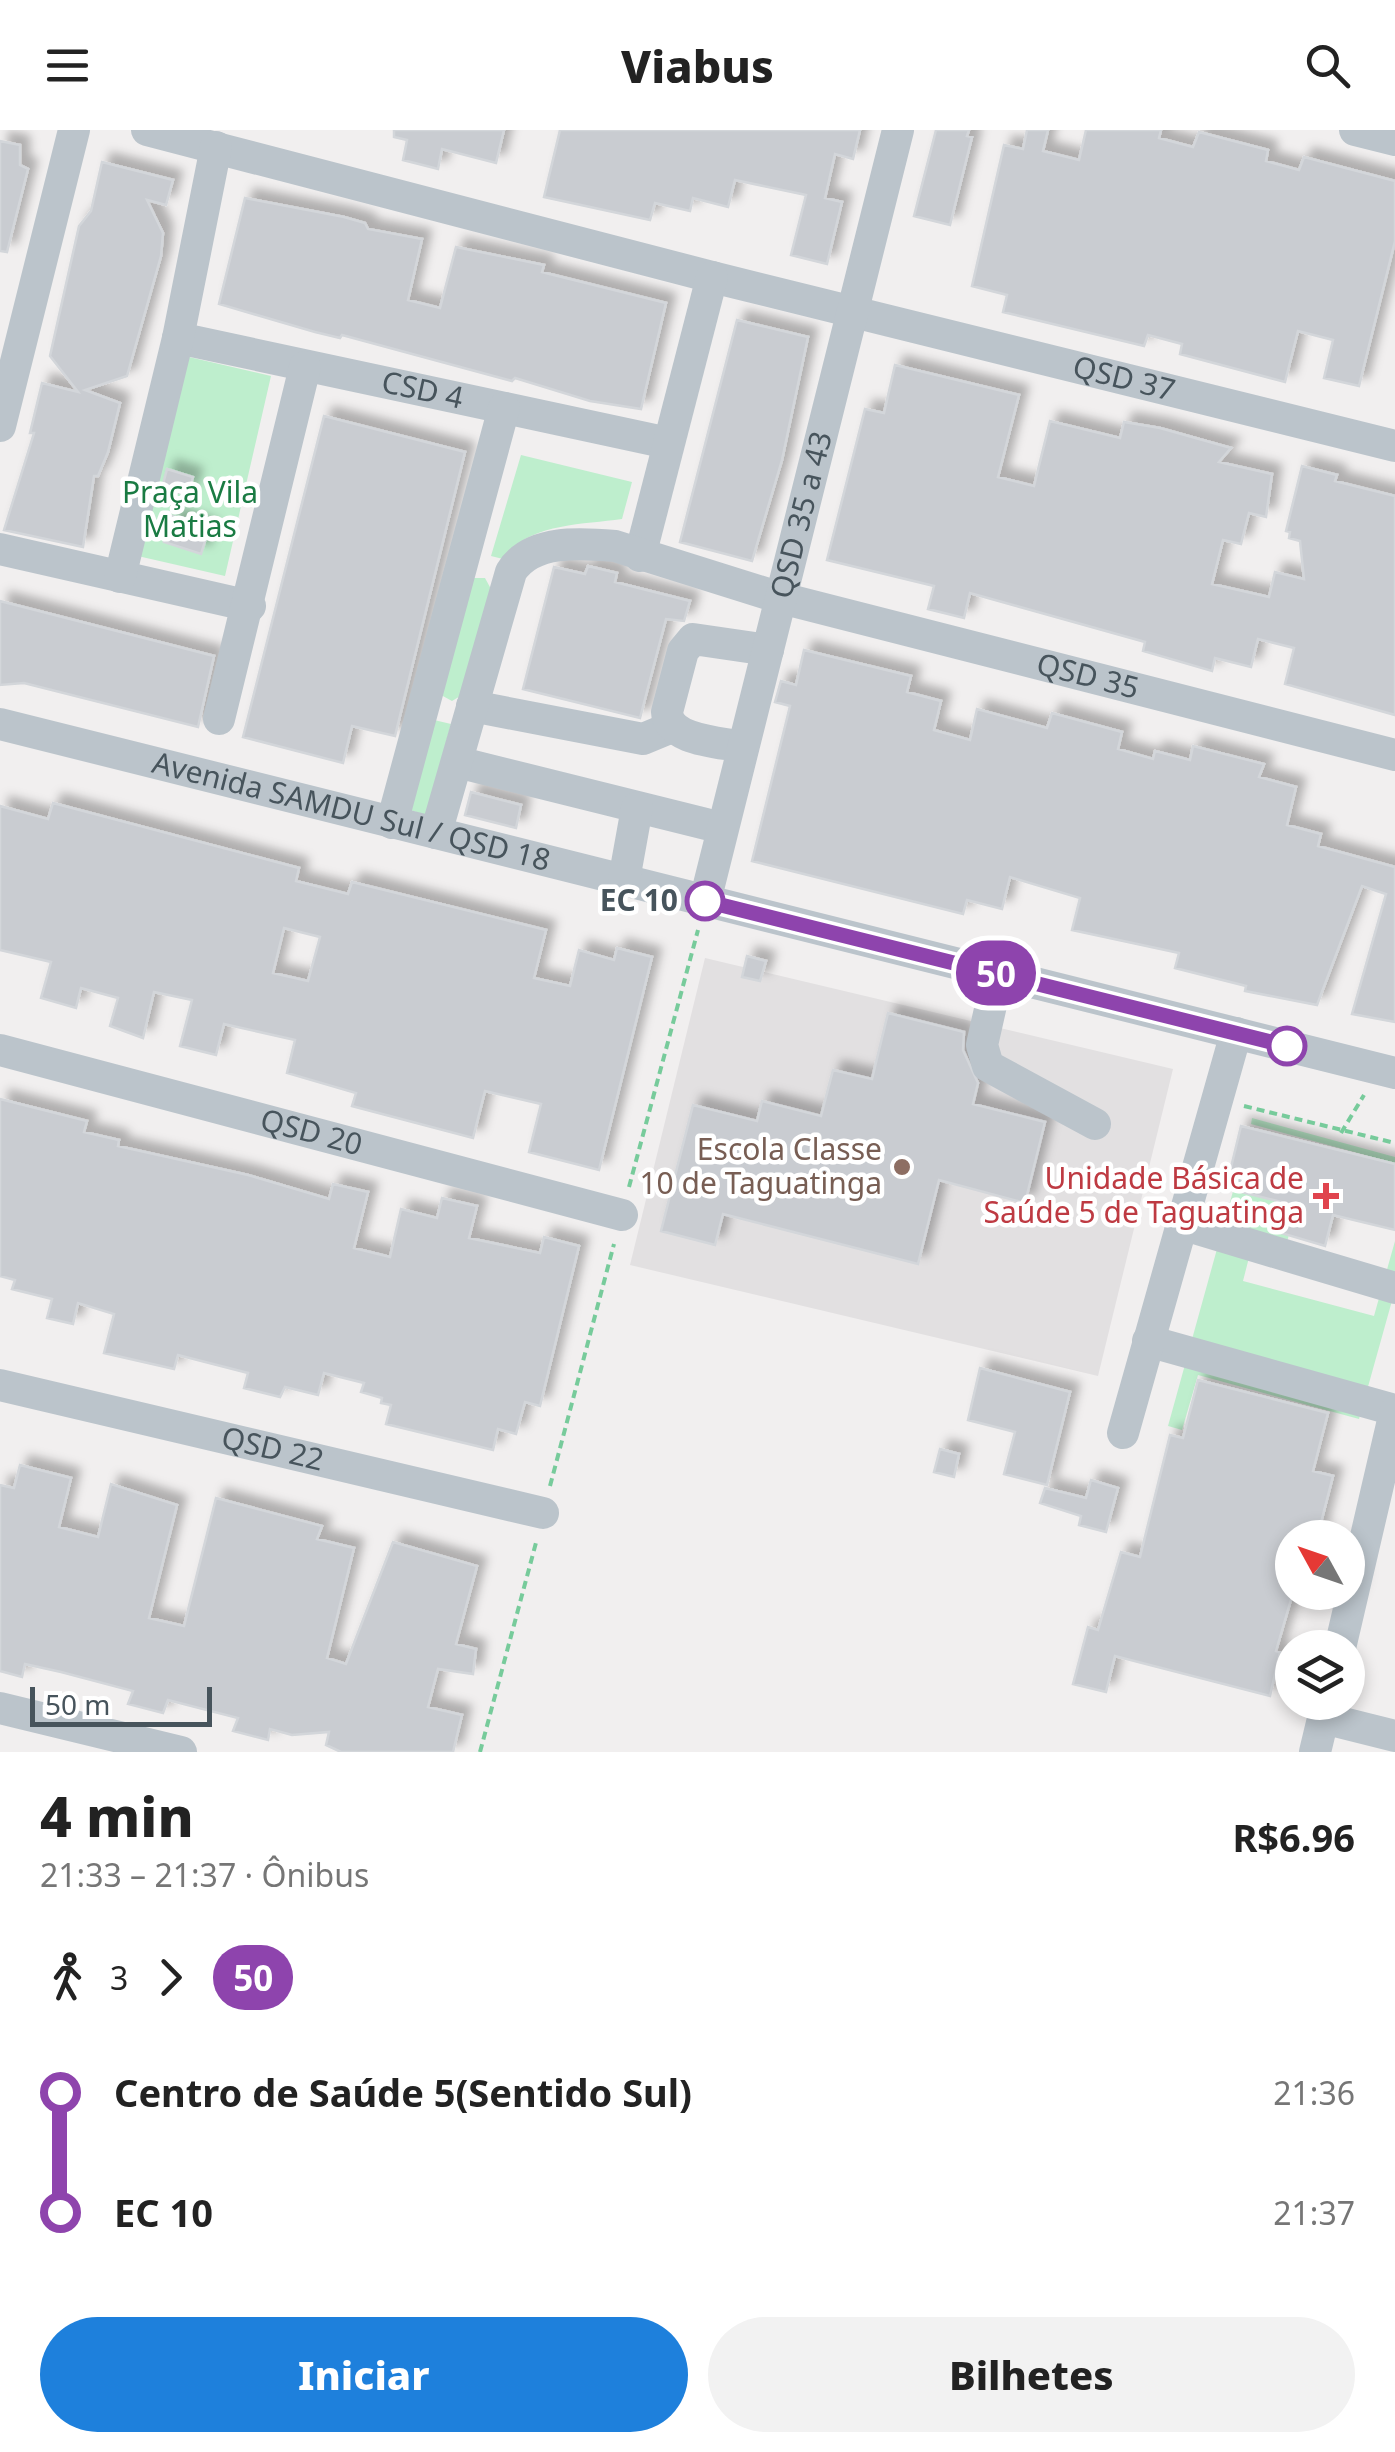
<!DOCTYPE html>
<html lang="pt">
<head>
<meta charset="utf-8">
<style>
	body { margin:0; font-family:"Noto Sans",sans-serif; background:#f2f2f2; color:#222; height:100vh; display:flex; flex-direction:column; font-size:38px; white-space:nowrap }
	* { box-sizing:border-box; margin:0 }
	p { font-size:32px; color:#767676 }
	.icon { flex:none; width:55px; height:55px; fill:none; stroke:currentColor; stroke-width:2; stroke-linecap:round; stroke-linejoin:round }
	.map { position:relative; height:1622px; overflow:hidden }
	.panel { display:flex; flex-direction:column; background:#fff; flex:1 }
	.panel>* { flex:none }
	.badge { padding:0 20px; border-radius:32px; font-size:35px; line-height:65px }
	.needle { width:65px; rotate:310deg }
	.fabs { position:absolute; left:1275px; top:1390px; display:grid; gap:20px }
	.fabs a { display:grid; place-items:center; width:90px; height:90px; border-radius:50%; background:#fff; box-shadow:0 5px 15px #0003; font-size:50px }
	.scale { position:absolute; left:30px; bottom:25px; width:182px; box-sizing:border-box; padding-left:10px; border:5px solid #47545c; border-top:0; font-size:28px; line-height:35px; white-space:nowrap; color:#47545c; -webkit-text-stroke:8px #fff; paint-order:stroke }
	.map>.badge { position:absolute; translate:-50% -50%; box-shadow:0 0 0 5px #fff }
	.legs { display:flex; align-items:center; gap:15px; height:110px; padding:0 40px; font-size:32px }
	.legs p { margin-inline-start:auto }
	.summary { display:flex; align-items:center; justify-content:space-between; height:170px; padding:0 40px }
	h1 { font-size:55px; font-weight:800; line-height:75px }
	.primary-button { display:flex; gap:20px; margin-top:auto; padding:20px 40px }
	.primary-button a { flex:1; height:115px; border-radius:60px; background:#1e80dc; color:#fff; font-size:40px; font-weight:800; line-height:115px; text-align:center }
	.primary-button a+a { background:#f2f2f2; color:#222 }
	ul { padding:0 40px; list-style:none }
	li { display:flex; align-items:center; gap:35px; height:120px; font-size:38px }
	li i { display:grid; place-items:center; width:15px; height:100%; margin:0 12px; background:currentColor }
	li i::after { content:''; width:25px; height:25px; margin:-12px; border:8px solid; border-radius:50%; background:#fff }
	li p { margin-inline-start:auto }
	li:first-child i { background:linear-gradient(#0000 50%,currentColor 0) }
	li:last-child i { background:linear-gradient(currentColor 50%,#0000 0) }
	header { display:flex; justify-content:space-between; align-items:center; height:130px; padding:0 40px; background:#fff; font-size:45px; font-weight:800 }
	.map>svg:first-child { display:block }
</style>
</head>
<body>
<header><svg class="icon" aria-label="menu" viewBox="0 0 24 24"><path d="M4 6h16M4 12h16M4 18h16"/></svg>Viabus<svg class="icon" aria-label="search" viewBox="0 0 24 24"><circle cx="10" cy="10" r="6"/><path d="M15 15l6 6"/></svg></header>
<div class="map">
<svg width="1395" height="1622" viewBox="0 0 1395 1622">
	<defs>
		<filter id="shadow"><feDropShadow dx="9" dy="-9" stdDeviation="5" flood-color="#0004"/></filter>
	</defs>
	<rect width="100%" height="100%" fill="#f1efef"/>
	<!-- education -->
	<path fill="#e2e0e1" d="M 705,828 L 1173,939 L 1098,1246 L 630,1135 Z"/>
	<!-- green -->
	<path fill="#beeecd" d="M 176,224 L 271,246 L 225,446 L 129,424 Z
		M 521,325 L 632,352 L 622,389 C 581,395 528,393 503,429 L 491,426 Z
		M 473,448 L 485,448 L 491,459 L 462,565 L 452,571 L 441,565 Z
		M 434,590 L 451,594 L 426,685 L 410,680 Z
		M 1252,988 L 1395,1027 L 1395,1033 L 1251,994 Z
		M 1235,1054 L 1298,1071 L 1287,1112 L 1255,1104 L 1243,1151 L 1374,1186 L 1395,1111 L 1395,1160 L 1359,1289 L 1198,1245 L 1182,1300 L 1168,1296 Z"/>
	<!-- building -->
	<path fill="#c9ccd1" stroke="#d3d6da" stroke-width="2.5" fill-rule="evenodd" filter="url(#shadow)" d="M 394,0 L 504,0 L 496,33 L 442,19 L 438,39 L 403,30 L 407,10 L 394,7 Z
		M 560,0 L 860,0 L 853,29 L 835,24 L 825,68 L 842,72 L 827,134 L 791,125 L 806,65 L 735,50 L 728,77 L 693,68 L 690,81 L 655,73 L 650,90 L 544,67 Z
		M 936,0 L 969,0 L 967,6 L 972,7 L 950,95 L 914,86 Z
		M 1027,0 L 1048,0 L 1043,21 L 1079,30 L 1086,0 L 1161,0 L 1159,8 L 1193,17 L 1199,2 L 1268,20 L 1266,31 L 1299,40 L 1304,27 L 1395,51 L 1395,111 L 1359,256 L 1324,248 L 1333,210 L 1298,201 L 1285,252 L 1180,224 L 1182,214 L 1148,205 L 1144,216 L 1003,182 L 1007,165 L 972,156 L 1004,15 L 1023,19 Z
		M 0,11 L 20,15 L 20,35 L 28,39 L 7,122 L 0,121 Z
		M 102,32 L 173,50 L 166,75 L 147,70 L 163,103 L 161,126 L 127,246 L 85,260 L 120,273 L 108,322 L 98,346 L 94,346 L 83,417 L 4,400 L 34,303 L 30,303 L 42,253 L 78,262 L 50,226 L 79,96 L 91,81 Z
		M 245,68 L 344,87 L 365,93 L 368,99 L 422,109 L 408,170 L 440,178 L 456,117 L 544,135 L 542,142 L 666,173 L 641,279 L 590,271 L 515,248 L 512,251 L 342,205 L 340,208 L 315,202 L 219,174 Z
		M 737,190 L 808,207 L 782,330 L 752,431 L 680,412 Z
		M 895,235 L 1019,265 L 998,347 L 1034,356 L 1050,291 L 1120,308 L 1124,292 L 1160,298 L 1231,318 L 1219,332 L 1272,344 L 1266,387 L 1249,383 L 1241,414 L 1223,410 L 1212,454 L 1269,467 L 1275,442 L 1304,449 L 1300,411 L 1289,408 L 1290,402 L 1286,401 L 1302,336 L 1337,345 L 1335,351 L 1395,366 L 1395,585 L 1285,554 L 1294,518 L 1258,509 L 1251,537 L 1215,528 L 1212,541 L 1143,521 L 1145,512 L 970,463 L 964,488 L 928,479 L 934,456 L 827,430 L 865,279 L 884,283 Z
		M 324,286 L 465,322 L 395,606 L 352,596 L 343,633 L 243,607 Z
		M 167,339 L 193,347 L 188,365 L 162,358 Z
		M 172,386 L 209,399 L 201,424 L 164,412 Z
		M 588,436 L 617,443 L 615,452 L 690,471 L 684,491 L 666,489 L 640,588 L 523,559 L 554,437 L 585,444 Z
		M 0,471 L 214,526 L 198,597 L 24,553 L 0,555 Z
		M 804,520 L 911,546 L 907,562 L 941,571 L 934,600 L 970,610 L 977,579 L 1047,598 L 1052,583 L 1122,602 L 1118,619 L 1153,629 L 1155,621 L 1190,630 L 1193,616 L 1264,634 L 1259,647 L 1296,657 L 1287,695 L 1321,704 L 1318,716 L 1395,737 L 1395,892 L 1352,884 L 1386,764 L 1362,756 L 1317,875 L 1245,861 L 1246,856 L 1175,838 L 1179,823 L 1072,800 L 1080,768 L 1010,747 L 1002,779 L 967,770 L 963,784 L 752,731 L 790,576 L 775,572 L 781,551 L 796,555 Z
		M 471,662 L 521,675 L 516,698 L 465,685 Z
		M 53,673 L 299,738 L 296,751 L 348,764 L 352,752 L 546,800 L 534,848 L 570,856 L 579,820 L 614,830 L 617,818 L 652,827 L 599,1040 L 529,1022 L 541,974 L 485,961 L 473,1008 L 352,976 L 356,963 L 287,943 L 295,910 L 224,894 L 216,925 L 180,916 L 192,870 L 154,862 L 143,908 L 110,896 L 118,868 L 81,858 L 76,878 L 41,868 L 51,832 L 0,820 L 0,676 L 48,689 ZM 284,798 L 320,807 L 308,851 L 273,843 Z
		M 747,826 L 766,831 L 760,851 L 742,847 Z
		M 888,883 L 964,902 L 963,920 L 978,953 L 973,974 L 1045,992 L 1025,1073 L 939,1050 L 918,1134 L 723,1084 L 715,1115 L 661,1101 L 693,975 L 757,991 L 762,971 L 821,986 L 833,940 L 872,949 Z
		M 0,969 L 87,991 L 84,1002 L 119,1010 L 118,1016 L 248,1045 L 329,1069 L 333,1054 L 368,1062 L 354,1118 L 390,1127 L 401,1079 L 437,1088 L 442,1068 L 477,1076 L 469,1108 L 540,1123 L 544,1107 L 579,1116 L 540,1276 L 525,1272 L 516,1304 L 498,1299 L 493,1320 L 386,1294 L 391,1275 L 381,1273 L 382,1268 L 361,1262 L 364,1253 L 324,1243 L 318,1265 L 285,1257 L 280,1267 L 244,1258 L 248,1243 L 178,1225 L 174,1239 L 104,1223 L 114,1184 L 78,1173 L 73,1194 L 47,1188 L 52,1169 L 12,1159 L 15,1150 L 0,1146 Z
		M 1241,996 L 1395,1034 L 1395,1100 L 1333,1085 L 1325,1116 L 1281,1103 L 1289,1074 L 1226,1058 Z
		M 980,1238 L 1070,1262 L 1047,1355 L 1004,1344 L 1015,1302 L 968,1290 Z
		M 1198,1250 L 1328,1283 L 1313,1341 L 1333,1346 L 1317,1408 L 1292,1408 L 1292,1466 L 1276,1521 L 1280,1522 L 1270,1566 L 1115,1526 L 1106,1562 L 1073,1554 L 1088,1497 L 1098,1500 L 1121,1422 L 1140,1427 L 1170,1305 L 1183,1308 Z
		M 940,1319 L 959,1324 L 954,1347 L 934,1342 Z
		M 20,1335 L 71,1348 L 59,1397 L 98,1407 L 111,1354 L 177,1375 L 149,1488 L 184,1496 L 216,1368 L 322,1396 L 317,1409 L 354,1418 L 327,1528 L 346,1534 L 393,1412 L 477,1436 L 456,1514 L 476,1519 L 473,1544 L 438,1539 L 428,1577 L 462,1585 L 453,1622 L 341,1622 L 326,1615 L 329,1602 L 292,1605 L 270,1599 L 268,1610 L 233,1601 L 238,1588 L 168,1570 L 163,1583 L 128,1574 L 133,1561 L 61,1542 L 25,1534 L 22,1547 L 0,1541 L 0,1355 L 14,1358 Z
		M 1091,1350 L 1118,1358 L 1106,1402 L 1079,1395 L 1081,1386 L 1040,1373 L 1045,1358 L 1086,1368 Z"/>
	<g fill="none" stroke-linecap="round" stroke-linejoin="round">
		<!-- path -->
		<path stroke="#77cb9b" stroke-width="4" stroke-dasharray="8 5" stroke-linecap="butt" d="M 1244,976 L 1395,1013
			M 1341,1003 L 1364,965
			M 629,1057 L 698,800
			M 550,1356 L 614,1114
			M 480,1622 L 537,1409"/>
		<!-- minor -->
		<g stroke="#bbc4cb" stroke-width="32">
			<path id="s1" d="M 147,0 L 712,147 L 1395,316"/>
			<path d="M 1355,0 L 1395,10"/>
			<path id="s2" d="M 178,208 L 668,313"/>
			<path d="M 0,296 L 74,0"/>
			<path d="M 0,419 L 250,476"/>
			<path d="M 640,426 L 712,147"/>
			<path d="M 120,447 L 178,208 L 216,17"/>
			<path d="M 472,576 L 643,609 L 672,597"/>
			<path d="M 219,589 L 305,237"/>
			<path id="s3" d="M 0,594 L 1395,943"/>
			<path d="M 743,617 C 721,612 668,611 667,582 L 683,521 L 693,509 L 768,520"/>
			<path d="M 457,632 L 706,694"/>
			<path d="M 392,693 L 504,278"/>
			<path id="s4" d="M 436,703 L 511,442 C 531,409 581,413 615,416 L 781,468 L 1395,625"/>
			<path d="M 624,750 L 637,678"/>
			<path id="s5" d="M 705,771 L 898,0"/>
			<path d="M 998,844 L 982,915 L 988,936 L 1095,994"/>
			<path id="s6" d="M 0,920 L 622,1085"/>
			<path d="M 1181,1094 L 1395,1158"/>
			<path d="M 1148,1211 L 1395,1280"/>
			<path id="s7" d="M 0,1255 L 543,1383"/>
			<path d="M 1123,1303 L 1236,903"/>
			<path d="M 1340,1518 L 1395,1282"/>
			<path d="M 0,1578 L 181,1622"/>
			<path d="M 1323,1588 L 1395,1606"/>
			<path d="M 1315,1622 L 1327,1572"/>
		</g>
	</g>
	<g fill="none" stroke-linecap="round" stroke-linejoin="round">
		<!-- line-1 casing -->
		<g stroke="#fff" stroke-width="22">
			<path id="line-1" d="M 705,771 L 1287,916"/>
		</g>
		<!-- line-1 -->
		<use href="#line-1" stroke="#8e44ad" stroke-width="15"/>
	</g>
	<!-- markers -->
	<g fill="#fff" stroke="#8e44ad" stroke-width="5">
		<circle cx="705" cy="771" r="18"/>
		<circle cx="1287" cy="916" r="18"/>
	</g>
	<circle fill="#8d6e63" stroke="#fff" stroke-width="4" cx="902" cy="1037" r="10"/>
	<path fill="#e0444e" stroke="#fff" stroke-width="4" d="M1321 1051h10v10h10v10h-10v10h-10v-10h-10v-10h10z"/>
	<g text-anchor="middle" stroke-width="9" stroke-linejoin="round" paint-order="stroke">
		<!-- street labels -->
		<g font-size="30" fill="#47545c" stroke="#fff">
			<text dy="10" stroke="none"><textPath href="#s1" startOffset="1008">QSD 37</textPath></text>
			<text dy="10" stroke="none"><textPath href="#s2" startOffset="250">CSD 4</textPath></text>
			<text dy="10" stroke="none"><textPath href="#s5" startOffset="398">QSD 35 a 43</textPath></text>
			<text dy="10" stroke="none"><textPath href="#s4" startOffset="875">QSD 35</textPath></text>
			<text dy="10" stroke="none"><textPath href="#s3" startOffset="362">Avenida SAMDU Sul / QSD 18</textPath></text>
			<text dy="10" stroke="none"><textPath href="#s6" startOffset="322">QSD 20</textPath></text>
			<text dy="10" stroke="none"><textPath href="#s7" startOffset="280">QSD 22</textPath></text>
		</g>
		<!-- park labels -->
		<g font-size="30" fill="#1a7b43" stroke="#fff">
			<text x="190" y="373">Praça Vila<tspan x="190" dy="34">Matias</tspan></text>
		</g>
		<!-- stop labels -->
		<g font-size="30" font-weight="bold" fill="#47545c" stroke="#fff" text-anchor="end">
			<text x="678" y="781">EC 10</text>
		</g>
		<!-- education labels -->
		<g font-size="30" fill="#785e54" stroke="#fff" text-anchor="end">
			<text x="882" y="1030">Escola Classe<tspan x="882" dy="34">10 de Taguatinga</tspan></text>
		</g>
		<!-- health labels -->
		<g font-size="30" fill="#be3a42" stroke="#fff" text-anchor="end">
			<text x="1304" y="1059">Unidade Básica de<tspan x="1304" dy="34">Saúde 5 de Taguatinga</tspan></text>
		</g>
	</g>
</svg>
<div class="fabs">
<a><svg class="needle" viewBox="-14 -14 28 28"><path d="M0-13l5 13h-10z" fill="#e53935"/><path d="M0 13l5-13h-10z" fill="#767676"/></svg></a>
<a><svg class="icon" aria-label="layers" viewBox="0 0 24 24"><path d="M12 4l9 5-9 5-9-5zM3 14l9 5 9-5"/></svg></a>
</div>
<div class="scale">50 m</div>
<b class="badge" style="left:996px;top:843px;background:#8e44ad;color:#fff">50</b>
</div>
<section class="panel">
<div class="summary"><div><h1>4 min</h1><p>21:33 – 21:37 · Ônibus</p></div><b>R$6.96</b></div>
<div class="legs"><svg class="icon" aria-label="walk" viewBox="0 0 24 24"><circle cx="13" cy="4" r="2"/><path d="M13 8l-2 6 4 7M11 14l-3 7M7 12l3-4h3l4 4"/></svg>3<svg class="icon" aria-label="forward" viewBox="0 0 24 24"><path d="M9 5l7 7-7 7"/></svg><b class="badge" style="background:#8e44ad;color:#fff">50</b></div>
<ul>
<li><i style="color:#8e44ad"></i><b>Centro de Saúde 5(Sentido Sul)</b><p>21:36</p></li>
<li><i style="color:#8e44ad"></i><b>EC 10</b><p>21:37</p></li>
</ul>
<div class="primary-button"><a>Iniciar</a><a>Bilhetes</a></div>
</section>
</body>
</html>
